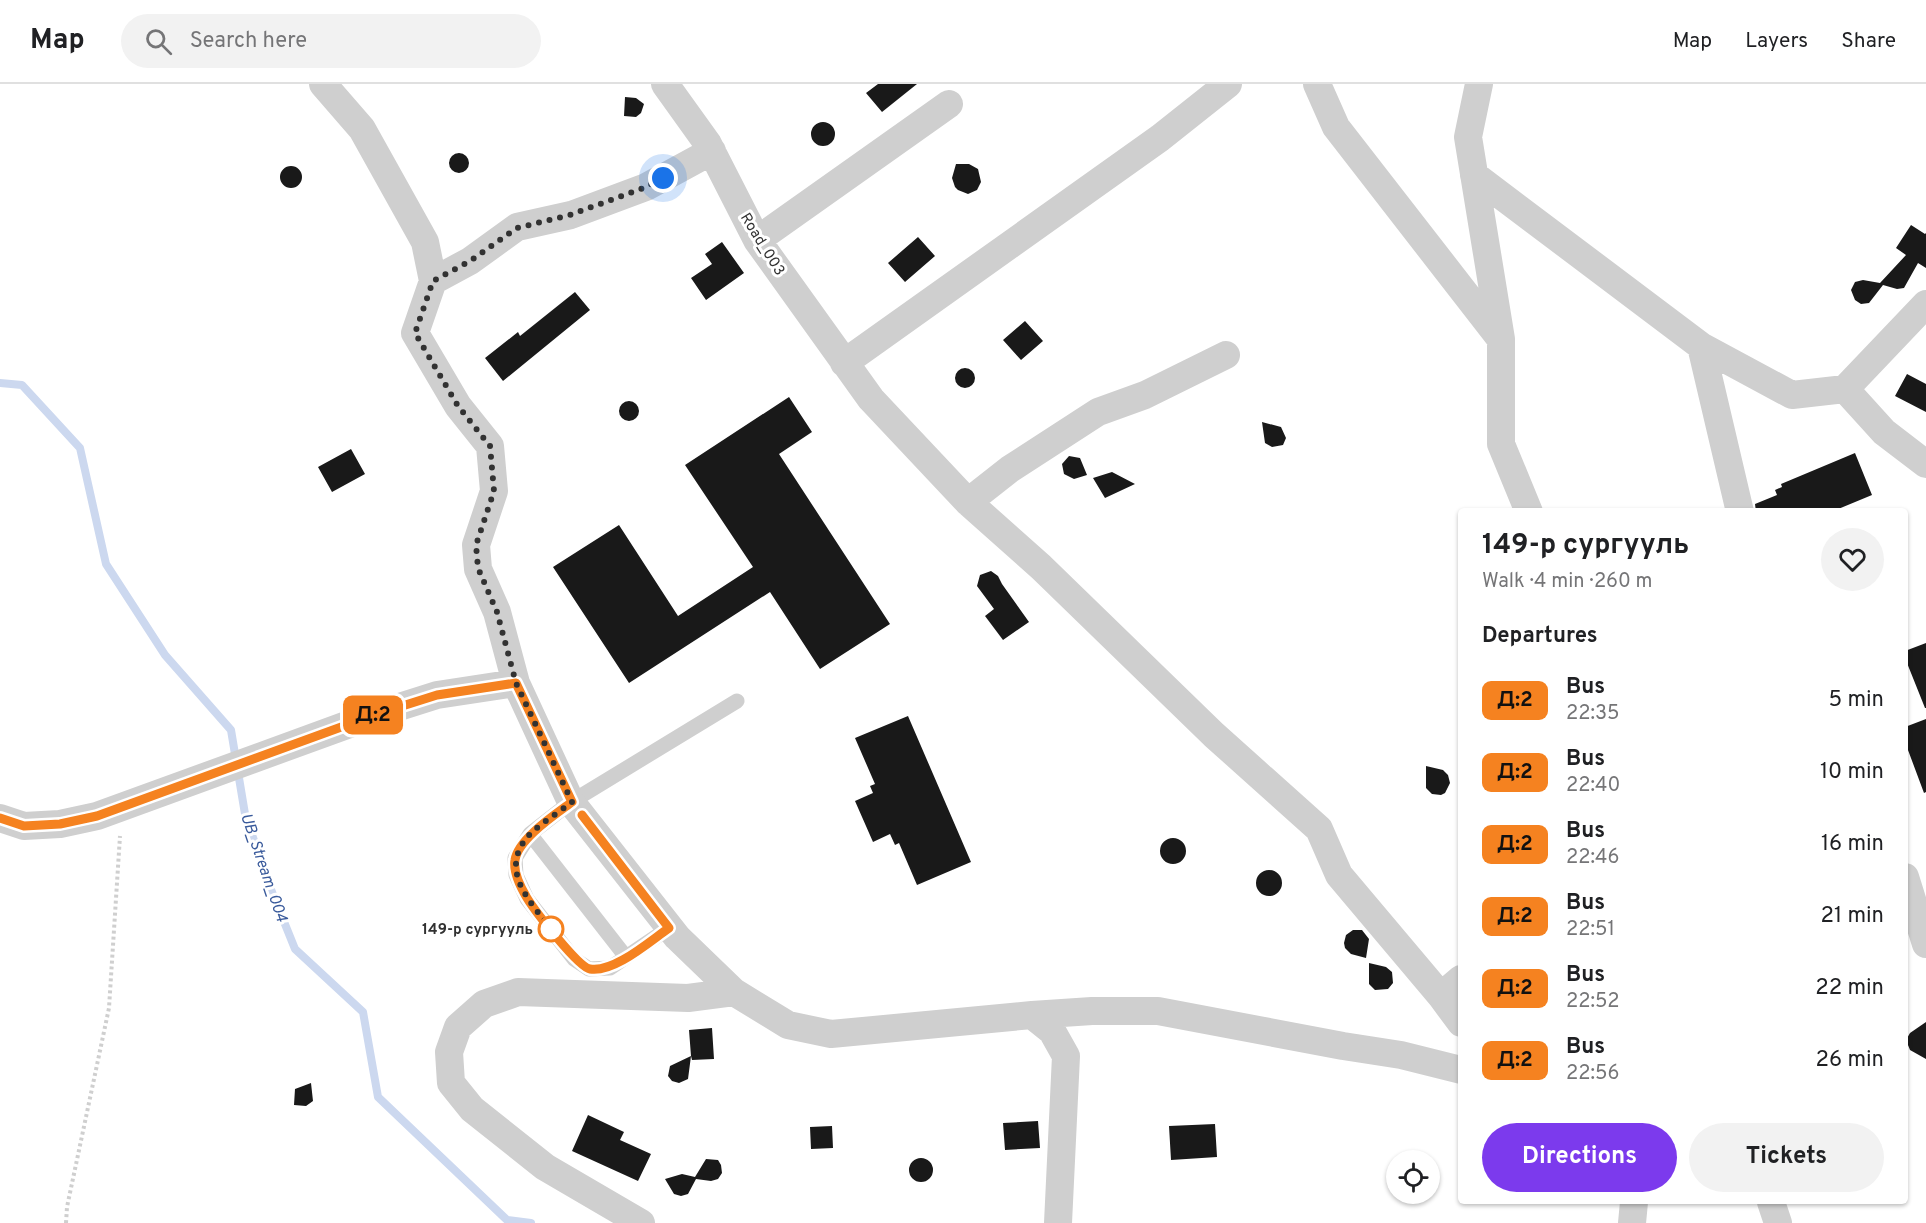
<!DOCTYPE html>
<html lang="en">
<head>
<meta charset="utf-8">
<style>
	body { margin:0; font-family:Overpass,sans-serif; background:#f2f2f2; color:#202124; height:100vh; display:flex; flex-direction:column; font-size:22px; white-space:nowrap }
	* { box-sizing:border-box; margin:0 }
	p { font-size:20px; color:#757577 }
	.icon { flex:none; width:33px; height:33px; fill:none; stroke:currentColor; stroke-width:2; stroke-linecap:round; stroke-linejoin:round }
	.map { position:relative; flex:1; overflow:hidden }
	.drawer { position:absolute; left:1458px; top:424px; width:450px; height:696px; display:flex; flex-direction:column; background:#fff; border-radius:6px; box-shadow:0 2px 4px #0004 }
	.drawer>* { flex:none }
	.badge { padding:0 12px; border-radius:9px; font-size:21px; line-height:39px }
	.fabs { position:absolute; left:1386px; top:1066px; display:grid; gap:12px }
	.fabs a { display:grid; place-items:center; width:54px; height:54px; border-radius:50%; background:#fff; box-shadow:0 2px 4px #0004; font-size:30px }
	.you { position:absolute; width:30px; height:30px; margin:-15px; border:4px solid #fff; border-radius:50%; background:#1a73e8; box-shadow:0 0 0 9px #1a73e833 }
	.map>.badge { position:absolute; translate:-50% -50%; box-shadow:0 0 0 3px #fff }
	h2 { padding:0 24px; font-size:22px; line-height:54px }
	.round { display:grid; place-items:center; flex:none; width:63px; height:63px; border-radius:32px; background:#f2f2f2 }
	.headline { display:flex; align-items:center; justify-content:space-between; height:102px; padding:0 24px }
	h1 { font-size:28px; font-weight:700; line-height:45px }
	.cta { display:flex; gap:12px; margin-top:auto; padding:12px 24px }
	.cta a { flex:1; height:69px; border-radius:36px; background:#7c3aed; color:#fff; font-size:24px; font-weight:700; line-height:69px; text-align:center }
	.cta a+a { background:#f2f2f2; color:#202124 }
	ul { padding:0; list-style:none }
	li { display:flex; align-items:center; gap:18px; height:72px; padding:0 24px }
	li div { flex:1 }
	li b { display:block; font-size:22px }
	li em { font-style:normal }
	li .badge { min-width:66px; font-weight:700; text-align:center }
	header { display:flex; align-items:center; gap:36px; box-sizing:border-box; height:84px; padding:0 30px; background:#fff; border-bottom:2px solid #e0e0e0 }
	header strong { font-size:28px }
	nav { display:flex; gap:33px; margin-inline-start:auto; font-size:21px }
	.search { width:420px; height:54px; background:#f2f2f2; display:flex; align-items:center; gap:15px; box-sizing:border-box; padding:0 21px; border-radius:33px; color:#757577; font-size:22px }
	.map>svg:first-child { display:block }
</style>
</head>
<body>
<header>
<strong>Map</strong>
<div class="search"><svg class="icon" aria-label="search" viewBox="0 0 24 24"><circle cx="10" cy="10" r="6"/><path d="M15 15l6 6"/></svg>Search here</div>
<nav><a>Map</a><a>Layers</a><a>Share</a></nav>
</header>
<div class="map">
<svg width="1926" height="1139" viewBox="0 0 1926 1139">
	<rect width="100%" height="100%" fill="#fff"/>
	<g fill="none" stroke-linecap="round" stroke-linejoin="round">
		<!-- stream -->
		<path stroke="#ccd8ef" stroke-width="8" d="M 0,299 L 22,301 L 80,364 L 106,480 L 165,571 L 231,646 L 236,676
			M 238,688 L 245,730 L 268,798 L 295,865 L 363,928 L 378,1013 L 507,1136 L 531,1139"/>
	</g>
	<!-- building -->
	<path fill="#191919" d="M 878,0 L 917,0 L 882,28 L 866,9 Z
		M 625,13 L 636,14 L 644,20 L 641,29 L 636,33 L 624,32 Z
		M811 50a12 12 0 1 1 24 0a12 12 0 1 1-24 0Z
		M449 79a10 10 0 1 1 20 0a10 10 0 1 1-20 0Z
		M 956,80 L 969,80 L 978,85 L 981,98 L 977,106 L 968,110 L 958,106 L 955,103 L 952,94 Z
		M280 93a11 11 0 1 1 22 0a11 11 0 1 1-22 0Z
		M 1911,141 L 1925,150 L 1926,149 L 1926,184 L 1918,179 L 1904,204 L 1897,205 L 1883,201 L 1869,219 L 1861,220 L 1855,216 L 1851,206 L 1855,198 L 1863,196 L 1880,199 L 1906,171 L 1896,164 Z
		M 918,153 L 935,172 L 905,198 L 888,179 Z
		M 722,158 L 744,189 L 706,216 L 691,194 L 712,180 L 705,170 Z
		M 575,208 L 590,226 L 503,297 L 485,274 L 518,248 L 520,252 Z
		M 1025,237 L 1043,257 L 1021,276 L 1003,256 Z
		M955 294a10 10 0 1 1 20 0a10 10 0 1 1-20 0Z
		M 1907,290 L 1926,300 L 1926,328 L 1895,312 Z
		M 789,313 L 812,348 L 779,370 L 890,540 L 820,585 L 770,508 L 629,599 L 553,483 L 619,441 L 678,532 L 753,483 L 685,381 Z
		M619 327a10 10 0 1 1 20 0a10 10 0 1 1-20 0Z
		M 1262,338 L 1281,343 L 1286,354 L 1283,361 L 1272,363 L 1265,359 Z
		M 351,365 L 365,390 L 332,408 L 318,383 Z
		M 1855,369 L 1872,411 L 1831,428 L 1756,428 L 1755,420 L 1777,411 L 1775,406 L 1782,403 L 1781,400 Z
		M 1069,372 L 1080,374 L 1087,391 L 1074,395 L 1064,390 L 1062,380 Z
		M 1112,388 L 1135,400 L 1105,414 L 1093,394 Z
		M 991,487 L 998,492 L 1002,500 L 1029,538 L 1003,556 L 985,532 L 994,525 L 977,502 L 980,491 Z
		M 1926,559 L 1926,624 L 1925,624 L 1905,574 L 1905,567 Z
		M 908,632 L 971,778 L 917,801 L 899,759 L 895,761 L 890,750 L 873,758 L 855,717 L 873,709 L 870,702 L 875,700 L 855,654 Z
		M 1926,635 L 1926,708 L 1924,709 L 1905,658 L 1905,643 Z
		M 1426,682 L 1443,686 L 1448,691 L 1450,699 L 1445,709 L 1441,711 L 1432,710 L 1426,704 Z
		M1160 767a13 13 0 1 1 26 0a13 13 0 1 1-26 0Z
		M1256 799a13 13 0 1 1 26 0a13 13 0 1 1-26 0Z
		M 1353,846 L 1362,846 L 1369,855 L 1366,874 L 1351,870 L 1345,864 L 1344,859 L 1346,851 Z
		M 1369,879 L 1386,883 L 1392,888 L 1393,899 L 1388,905 L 1375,906 L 1369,900 Z
		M 1926,938 L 1926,975 L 1910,966 L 1906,956 L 1910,949 Z
		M 712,944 L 714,975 L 692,976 L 691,972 L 688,995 L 679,999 L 672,997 L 668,992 L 670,982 L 691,972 L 689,946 Z
		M 311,999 L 313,1017 L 306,1022 L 294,1021 L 295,1005 Z
		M 588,1031 L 624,1048 L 620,1056 L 651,1070 L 638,1097 L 572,1067 Z
		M 1038,1037 L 1040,1064 L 1005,1066 L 1003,1039 Z
		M 1215,1040 L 1217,1073 L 1171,1076 L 1169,1042 Z
		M 832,1042 L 833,1064 L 811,1065 L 810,1043 Z
		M909 1086a12 12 0 1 1 24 0a12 12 0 1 1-24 0Z
		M 706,1075 L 718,1076 L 721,1081 L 722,1089 L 718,1095 L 711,1097 L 696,1095 L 688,1110 L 681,1112 L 674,1110 L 665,1095 L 682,1090 L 695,1093 Z"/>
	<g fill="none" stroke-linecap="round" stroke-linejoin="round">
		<!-- path -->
		<path stroke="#cfcfcf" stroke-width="4" stroke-dasharray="3 3" stroke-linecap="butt" d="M 66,1139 L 67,1123 L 109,924 L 120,752"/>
		<!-- lane -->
		<path stroke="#cfcfcf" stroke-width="15" d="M 530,750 L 626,873
			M 669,844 L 610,884 L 589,885 L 574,875 L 527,815 L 516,791 L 515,774 L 530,750 L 571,718 L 737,617"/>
		<!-- street -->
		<path stroke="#cfcfcf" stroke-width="28" d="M 323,0 L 362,45 L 425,158 L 433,197 L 415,249 L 458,322 L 490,362 L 494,407 L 476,461 L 478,485 L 497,528 L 516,599 L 571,718 L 677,853 L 734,908 L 788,941 L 831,950 L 1032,931 L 1052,947 L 1066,972 L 1058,1139
			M 665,0 L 708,60 L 757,156 L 871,315 L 968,418 L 1041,483 L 1214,651 L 1319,745 L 1339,791 L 1441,912 L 1461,939
			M 1317,0 L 1336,43 L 1499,253
			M 1479,0 L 1468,53 L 1501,255 L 1501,360 L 1529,428
			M 1474,91 L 1701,262 L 1740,428
			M 757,156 L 949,20
			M 433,197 L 470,177 L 517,143 L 571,131 L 646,103 L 712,67
			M 1701,262 L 1792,311 L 1845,305 L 1884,348 L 1926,380
			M 844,279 L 1160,54 L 1228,0
			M 1845,305 L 1926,220
			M 968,418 L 1010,385 L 1098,328 L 1145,311 L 1226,271
			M 0,734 L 24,742 L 60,740 L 97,732 L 377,630 L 437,611 L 516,599
			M 1905,793 L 1926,860
			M 1441,912 L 1461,895
			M 1032,931 L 1092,927 L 1158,927 L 1343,962 L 1401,971 L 1461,986
			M 1771,1118 L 1778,1139
			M 641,1139 L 545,1083 L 472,1025 L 451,999 L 449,968 L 458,943 L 484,920 L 518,908 L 688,914 L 734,908
			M 1632,1139 L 1634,1118"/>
	</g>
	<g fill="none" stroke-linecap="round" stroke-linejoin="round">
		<!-- line casing -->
		<g stroke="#fff" stroke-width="14">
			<path id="line" d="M 0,734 L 24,742 L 60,740 L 97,732 L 377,630 L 437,611 L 516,599 L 572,718 C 556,730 518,755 515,776 C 513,788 521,804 527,814 C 535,827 578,883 590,885 C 614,889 650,857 669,844 L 582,731"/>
		</g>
		<!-- line -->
		<use href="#line" stroke="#f58220" stroke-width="9"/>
		<!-- walk -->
		<path stroke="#323232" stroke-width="6" stroke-dasharray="0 10.8" d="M 551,845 C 528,815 497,784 531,749 C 543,738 559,728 572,718 L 516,599 L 497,528 L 478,484 L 476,461 L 494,407 L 490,362 L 458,322 L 415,249 L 433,197 L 470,177 L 517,144 L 570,131 L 646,103 L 663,94"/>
	</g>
	<!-- markers -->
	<circle fill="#fff" stroke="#f58220" stroke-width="3" cx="551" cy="845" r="12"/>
	<g text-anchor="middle" stroke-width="6" stroke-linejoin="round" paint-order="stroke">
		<!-- street labels -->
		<g font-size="15" fill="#323232" stroke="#fff">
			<text transform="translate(763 160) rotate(58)" y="5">Road_003</text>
		</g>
		<!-- stop labels -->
		<g font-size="15" font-weight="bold" fill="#323232" stroke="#fff" text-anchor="end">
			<text x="533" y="850">149-р сургууль</text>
		</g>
		<!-- water labels -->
		<g font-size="16" font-style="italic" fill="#395a9b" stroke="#fff">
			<text transform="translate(265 783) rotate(71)" y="6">UB_Stream_004</text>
		</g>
	</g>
</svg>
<div class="fabs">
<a><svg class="icon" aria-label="locate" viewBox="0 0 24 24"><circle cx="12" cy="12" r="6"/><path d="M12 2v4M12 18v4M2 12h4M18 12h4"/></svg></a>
</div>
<div class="you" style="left:663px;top:94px"></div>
<b class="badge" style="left:373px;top:631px;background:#f58220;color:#111">Д:2</b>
<section class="drawer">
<div class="headline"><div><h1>149-р сургууль</h1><p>Walk · 4 min · 260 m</p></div><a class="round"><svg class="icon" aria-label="heart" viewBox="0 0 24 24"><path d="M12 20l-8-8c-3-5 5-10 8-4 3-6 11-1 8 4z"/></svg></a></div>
<h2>Departures</h2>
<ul>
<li><span class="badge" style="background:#f58220;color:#111">Д:2</span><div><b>Bus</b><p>22:35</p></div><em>5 min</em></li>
<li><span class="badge" style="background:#f58220;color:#111">Д:2</span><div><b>Bus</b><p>22:40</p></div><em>10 min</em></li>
<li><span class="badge" style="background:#f58220;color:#111">Д:2</span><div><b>Bus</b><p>22:46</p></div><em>16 min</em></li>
<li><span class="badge" style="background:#f58220;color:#111">Д:2</span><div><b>Bus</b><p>22:51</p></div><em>21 min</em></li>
<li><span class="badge" style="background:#f58220;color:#111">Д:2</span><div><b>Bus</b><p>22:52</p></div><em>22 min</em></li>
<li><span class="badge" style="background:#f58220;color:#111">Д:2</span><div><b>Bus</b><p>22:56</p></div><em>26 min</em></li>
</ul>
<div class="cta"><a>Directions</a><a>Tickets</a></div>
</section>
</div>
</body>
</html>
